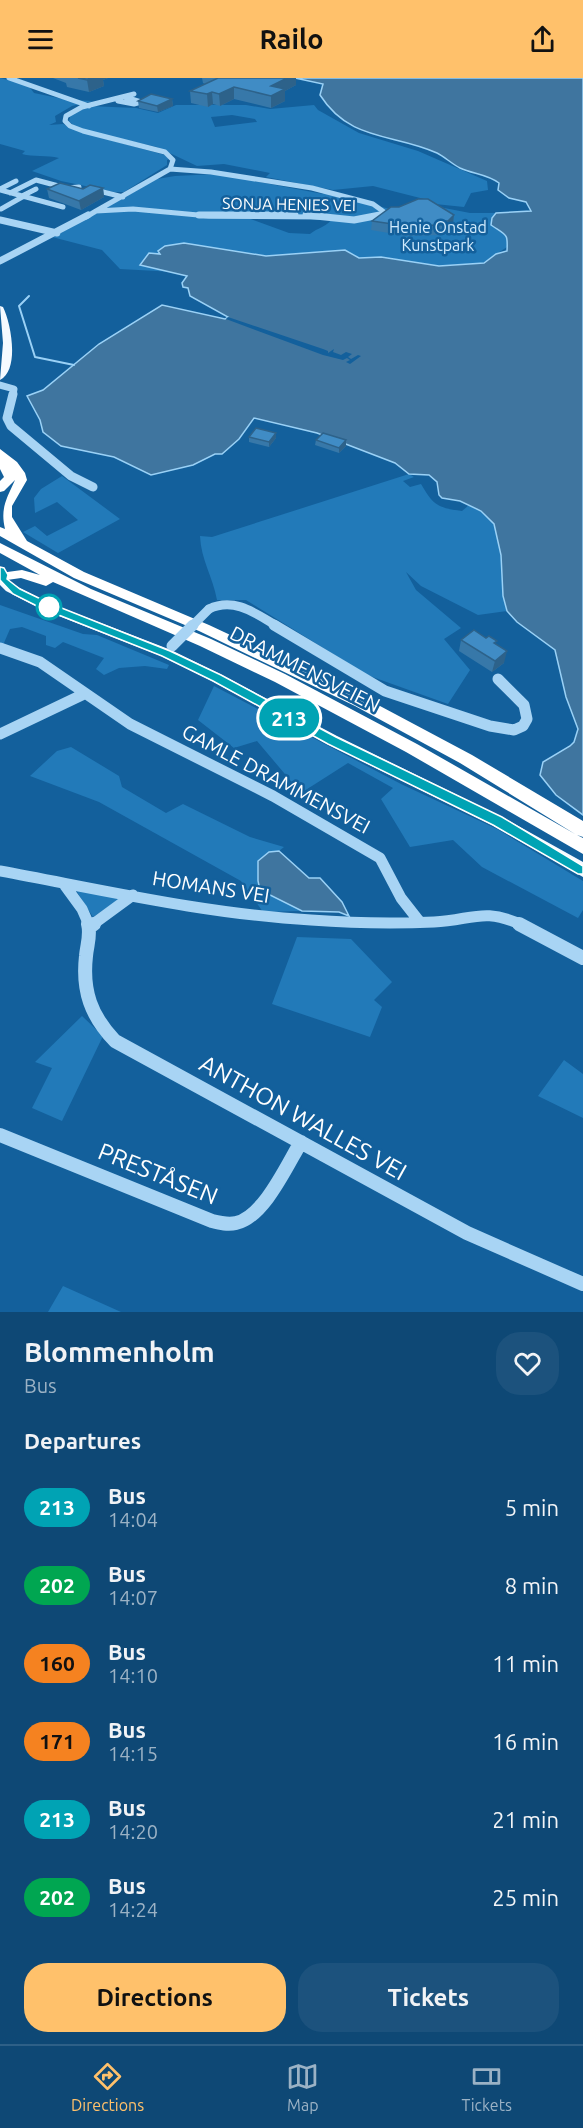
<!DOCTYPE html>
<html lang="en">
<head>
<meta charset="utf-8">
<style>
	body { margin:0; font-family:Ubuntu,sans-serif; background:#1c527d; color:#f1f3f6; height:100vh; display:flex; flex-direction:column; font-size:22px; white-space:nowrap }
	* { box-sizing:border-box; margin:0 }
	p { font-size:20px; color:#9bb2c5 }
	.icon { flex:none; width:33px; height:33px; fill:none; stroke:currentColor; stroke-width:2; stroke-linecap:round; stroke-linejoin:round }
	.map { position:relative; height:1234px; overflow:hidden }
	.sheet { display:flex; flex-direction:column; background:#0e4875; flex:1 }
	.sheet>* { flex:none }
	.badge { padding:0 12px; border-radius:20px; font-size:21px; line-height:39px }
	.map>.badge { position:absolute; translate:-50% -50%; box-shadow:0 0 0 3px #fff }
	h2 { padding:0 24px; font-size:22px; line-height:54px }
	.round { display:grid; place-items:center; flex:none; width:63px; height:63px; border-radius:24px; background:#1c527d }
	.overview { display:flex; align-items:center; justify-content:space-between; height:102px; padding:0 24px }
	h1 { font-size:28px; font-weight:600; line-height:45px }
	.cta { display:flex; gap:12px; margin-top:auto; padding:12px 24px }
	.cta a { flex:1; height:69px; border-radius:24px; background:#ffc16b; color:#111; font-size:24px; font-weight:600; line-height:69px; text-align:center }
	.cta a+a { background:#1c527d; color:#f1f3f6 }
	ul { padding:0; list-style:none }
	li { display:flex; align-items:center; gap:18px; height:78px; padding:0 24px }
	li div { flex:1 }
	li b { display:block; font-size:22px }
	li em { font-style:normal }
	li .badge { min-width:66px; font-weight:700; text-align:center }
	header { display:flex; justify-content:space-between; align-items:center; height:78px; padding:0 24px; background:#ffc16b; color:#111; font-size:27px; font-weight:600 }
	.dock { display:flex; justify-content:space-around; align-items:center; height:84px; border-top:2px solid #2e6087; background:#0e4875; font-size:16px; color:#9bb2c5 }
	.dock a { display:grid; justify-items:center; gap:3px }
	.dock .current { color:#ffc16b }
	.map>svg:first-child { display:block }
</style>
</head>
<body>
<header><svg class="icon" aria-label="menu" viewBox="0 0 24 24"><path d="M4 6h16M4 12h16M4 18h16"/></svg>Railo<svg class="icon" aria-label="share" viewBox="0 0 24 24"><path d="M12 15V3M7 8l5-5 5 5M5 13v7h14v-7"/></svg></header>
<div class="map">
<svg width="583" height="1234" viewBox="0 0 583 1234">
	<rect width="100%" height="100%" fill="#13609c"/>
	<!-- green -->
	<path fill="#227ab9" fill-rule="evenodd" d="M 0,0 L 28,7 L 34,15 L 68,22 L 93,23 L 72,28 L 55,38 L 56,44 L 49,47 L 63,46 L 84,55 L 165,77 L 169,81 L 167,82 L 167,87 L 124,114 L 114,114 L 61,103 L 32,93 L 59,80 C 47,77 33,79 22,76 L 25,73 L 0,66 Z
		M 176,27 L 246,27 L 270,31 L 314,27 L 318,32 L 359,55 L 418,73 L 487,103 L 488,112 L 471,115 L 464,129 L 435,126 L 434,128 L 470,135 L 496,135 L 492,140 L 491,146 L 507,158 L 507,169 L 483,185 L 439,188 L 381,179 L 359,180 L 344,172 L 266,178 L 183,165 L 161,177 L 149,175 L 140,187 L 175,194 L 120,191 L 102,172 L 52,159 L 157,101 L 175,98 L 217,96 L 323,116 L 322,114 L 394,132 L 428,122 L 373,108 L 333,112 L 266,99 L 270,95 L 224,86 L 197,88 L 157,69 L 87,53 L 75,49 L 69,43 L 71,36 L 89,28 L 136,30 L 158,35 ZM 232,37 L 255,41 L 257,44 L 215,49 L 211,39 ZM 248,140 L 332,140 C 329,148 317,150 310,156 L 289,155 Z
		M 409,396 L 414,399 L 403,403 L 410,409 L 421,406 C 433,427 438,430 462,433 L 469,427 C 478,431 487,435 492,444 C 505,462 501,509 507,533 L 478,537 L 421,508 L 406,494 L 416,512 L 461,550 L 444,561 L 470,592 L 448,626 L 367,597 L 246,522 L 217,522 C 213,499 201,482 200,458 L 212,459 Z
		M 62,398 L 120,441 L 58,475 L 23,454 L 35,448 L 47,458 L 78,442 L 57,424 L 35,435 L 34,420 L 41,411 Z
		M 0,527 L 83,556 L 97,557 L 169,587 L 167,591 L 145,588 L 119,590 L 104,597 L 96,591 L 104,580 L 63,564 L 55,570 L 46,567 L 46,558 L 22,549 L 10,551 L 0,574 Z
		M 214,608 L 401,706 L 497,751 L 583,803 L 583,832 L 578,840 L 482,789 L 453,762 L 410,769 L 381,721 L 393,710 L 348,685 L 301,715 L 257,663 L 234,670 L 198,642 Z
		M 71,669 L 119,698 L 122,709 L 166,735 L 183,726 L 250,759 L 284,769 L 279,773 L 269,774 L 260,812 L 302,833 L 263,834 L 241,803 L 99,724 L 30,698 L 57,673 Z
		M 74,809 L 123,819 L 93,839 Z
		M 297,859 L 351,861 L 392,904 L 374,922 L 382,929 L 370,959 L 272,926 Z
		M 82,938 L 103,958 L 62,1043 L 32,1030 L 52,990 L 35,984 Z
		M 564,982 L 583,996 L 583,1040 L 538,1018 Z
		M 63,1208 L 121,1234 L 48,1234 Z"/>
	<!-- water -->
	<path fill="#3f759f" stroke="#9ad1f6" stroke-width="1.5" d="M 295,0 L 583,0 L 583,737 L 556,717 L 540,697 L 543,684 L 570,668 L 574,664 L 578,651 L 566,619 L 555,572 L 517,544 L 507,533 L 503,518 L 501,477 L 494,446 L 481,433 L 460,423 L 442,420 L 439,417 L 437,404 L 429,397 L 409,396 L 395,385 L 317,355 L 254,340 L 239,361 L 222,376 L 215,376 L 193,387 L 151,397 L 114,379 L 61,368 L 43,354 L 40,342 L 27,318 L 43,312 L 99,266 L 162,227 L 225,241 L 228,239 L 190,218 L 188,210 L 183,209 L 182,205 L 187,198 L 140,187 L 149,175 L 160,176 L 158,173 L 165,168 L 184,165 L 266,178 L 345,172 L 359,180 L 381,179 L 439,188 L 484,185 L 496,176 L 507,173 C 508,155 507,158 491,147 L 492,140 L 496,135 L 531,133 L 526,124 L 509,120 L 498,112 L 499,105 C 487,96 473,96 460,90 C 452,86 445,79 437,75 C 393,55 350,64 320,17 L 323,6 Z
		M 279,773 L 309,800 L 320,800 L 342,824 L 349,838 L 339,834 L 302,833 L 260,812 L 258,803 L 258,783 L 269,774 Z"/>
	<!-- pier -->
	<path fill="#13609c" d="M 228,239 L 323,271 L 328,273 L 328,275 L 334,271 L 333,274 L 341,277 L 346,274 L 352,276 L 348,279 L 351,281 L 358,277 L 361,278 L 350,286 L 346,284 L 350,282 L 347,280 L 343,282 L 323,277 L 226,241 Z"/>
	<g fill="none" stroke-linecap="round" stroke-linejoin="round">
		<!-- stream -->
		<path stroke="#9ad1f6" stroke-width="2" d="M 29,218 L 19,228 L 35,279 L 74,287"/>
		<!-- minor-far4 -->
		<path stroke="#a8d4f4" stroke-width="5" d="M 9,0 L 89,28
			M 134,16 L 82,29 L 66,38 L 65,43 L 70,48 L 83,53 L 165,74 L 173,82 L 170,91
			M 118,23 L 134,26 L 141,24 L 125,19
			M 0,111 L 16,103
			M 91,111 L 123,119
			M 0,112 L 63,129
			M 10,115 L 36,102 L 66,110 L 79,109
			M 22,118 L 36,111
			M 1,131 L 24,118
			M 96,133 L 170,91 L 211,94 L 312,110 L 373,126 L 384,134 L 378,139
			M 96,133 L 133,131 L 209,138 L 321,139
			M 86,139 L 96,133"/>
		<!-- minor-far3 -->
		<path stroke="#a8d4f4" stroke-width="7" d="M 199,137 L 295,137
			M 306,137 L 354,142 L 380,137
			M 0,142 L 57,155
			M 0,183 L 88,137
			M 0,307 L 14,311 L 13,317"/>
		<!-- minor-far2 -->
		<path stroke="#a8d4f4" stroke-width="9" d="M 13,316 L 7,340 L 11,348 L 71,398 L 93,409
			M 209,531 C 234,519 255,535 277,548"/>
		<!-- minor-far1 -->
		<path stroke="#a8d4f4" stroke-width="11" d="M 274,547 L 385,613 L 490,648 L 514,652 L 523,648 L 527,641 L 524,627 L 498,601
			M 0,570 L 40,584 L 130,646 L 273,718 L 380,780 L 401,820 L 419,843
			M 0,656 L 84,616
			M 0,793 C 103,812 206,836 311,842 C 351,845 393,846 434,844 C 473,842 483,829 522,847
			M 63,805 L 82,831 L 89,847
			M 92,847 L 133,817"/>
		<!-- minor -->
		<path stroke="#a8d4f4" stroke-width="14" d="M 88,846 C 91,857 87,867 86,878 C 82,913 91,938 115,963 L 467,1155 L 583,1206
			M 519,846 L 583,880
			M 90,849 L 94,846
			M 0,1057 L 212,1143 C 220,1145 228,1147 236,1145 C 264,1139 287,1087 301,1064"/>
		<!-- major -->
		<path fill="#f5faff" fill-rule="evenodd" d="M 0,228 L 3,229 C 11,245 20,292 0,302 L 3,265 Z
			M 0,499 L 6,499 L 14,507 L 49,525 L 171,572 L 222,597 L 337,658 L 502,739 L 583,784 L 583,799 L 492,747 L 327,666 L 212,603 L 161,578 L 41,531 L 6,513 L 0,507 Z"/>
		<!-- highway -->
		<path fill="#fff" fill-rule="evenodd" d="M 0,371 L 17,384 L 25,395 L 27,402 L 12,428 L 12,439 L 27,463 L 84,494 L 209,547 L 365,620 L 472,677 L 583,743 L 583,759 L 577,757 L 583,760 L 583,776 L 406,674 L 275,604 L 200,568 L 53,504 L 46,508 L 21,500 L 0,503 L 0,495 L 22,492 L 40,497 L 0,475 L 0,465 L 91,511 L 211,561 L 285,596 L 417,666 L 575,756 L 460,685 L 355,628 L 199,553 L 74,500 L 0,458 L 0,449 L 5,451 C 0,430 7,420 15,402 L 4,413 L 0,414 L 0,403 L 4,399 L 0,391 Z"/>
		<!-- minor-bridge-far1 -->
		<path stroke="#a8d4f4" stroke-width="9" d="M 192,548 L 209,531"/>
		<!-- minor-bridge -->
		<path stroke="#a8d4f4" stroke-width="11" d="M 172,568 L 193,547"/>
	</g>
	<!-- wall -->
	<path fill="#3778a9" d="M 53,0 L 108,0 L 103,2 L 104,8 L 89,14 L 67,9 L 66,5 Z
		M 202,0 L 296,0 L 296,7 L 285,13 L 285,23 L 271,30 L 234,21 L 220,28 L 213,26 L 208,29 L 191,25 L 190,13 L 205,6 L 203,5 Z
		M 172,21 L 173,28 L 158,34 L 139,30 L 138,23 Z
		M 103,110 L 104,119 L 81,132 L 49,120 L 47,111 Z
		M 418,121 L 453,146 L 447,153 L 441,152 L 440,157 L 406,158 L 371,152 L 372,143 Z
		M 276,355 L 276,360 L 269,369 L 249,364 L 249,359 Z
		M 316,362 L 346,362 L 346,368 L 339,375 L 315,367 Z
		M 461,562 L 496,567 L 504,585 L 492,594 L 459,573 Z"/>
	<!-- shaded-wall -->
	<path fill="#2d628a" d="M 93,0 L 108,0 L 103,2 L 104,8 L 89,14 L 87,2 Z
		M 282,0 L 296,0 L 296,7 L 285,13 L 285,23 L 271,30 L 271,8 Z
		M 234,9 L 234,21 L 220,28 L 219,16 Z
		M 212,14 L 213,26 L 208,29 L 207,16 Z
		M 172,21 L 173,28 L 158,34 L 157,28 Z
		M 103,110 L 104,119 L 81,132 L 79,123 Z
		M 454,137 L 453,146 L 447,153 L 448,143 Z
		M 276,355 L 276,360 L 269,369 L 269,364 Z
		M 346,362 L 346,368 L 339,375 L 339,370 Z
		M 507,573 L 504,585 L 492,594 L 495,583 Z"/>
	<!-- building -->
	<path fill="#408cc5" stroke="#2d628a" stroke-width="1.5" d="M 78,0 L 93,0 L 87,2 Z
		M 218,0 L 287,0 L 271,8 L 285,11 L 271,18 L 234,9 L 219,16 L 212,14 L 207,16 L 190,13 Z
		M 151,16 L 172,21 L 157,28 L 138,23 Z
		M 60,105 L 83,111 L 90,107 L 103,110 L 79,123 L 47,111 Z
		M 418,121 L 428,121 L 454,137 L 448,143 L 440,143 L 441,147 L 406,148 L 372,143 L 391,129 L 399,129 Z
		M 256,350 L 276,355 L 269,364 L 249,359 Z
		M 323,355 L 346,362 L 339,370 L 316,362 Z
		M 474,552 L 486,560 L 489,558 L 497,563 L 494,565 L 507,573 L 495,583 L 461,562 Z"/>
	<!-- line -->
	<path fill="#00a3b4" stroke="#fff" stroke-width="1.5" d="M 0,489 L 4,490 L 8,497 L 7,501 L 20,511 L 49,525 L 170,573 L 221,597 L 336,659 L 502,739 L 583,788 L 583,796 L 578,796 L 493,747 L 328,666 L 213,603 L 162,578 L 41,530 L 13,516 L 0,502 Z"/>
	<!-- markers -->
	<circle fill="#fff" stroke="#00a3b4" stroke-width="3" cx="49" cy="529" r="12"/>
	<g text-anchor="middle" stroke-width="5" stroke-linejoin="round" paint-order="stroke">
		<!-- far-street labels -->
		<g font-size="16" fill="#fff" stroke="#13609c">
			<text transform="translate(289 126) rotate(1)" y="6">SONJA HENIES VEI</text>
		</g>
		<!-- far-park labels -->
		<g font-size="16" fill="#d1ebfd" stroke="#13609c">
			<text x="438" y="155">Henie Onstad<tspan x="438" dy="18">Kunstpark</tspan></text>
		</g>
		<!-- street labels -->
		<g font-size="20" fill="#fff" stroke="#13609c">
			<text transform="translate(305 591) rotate(27)" y="7">DRAMMENSVEIEN</text>
			<text transform="translate(276 701) rotate(28)" y="7">GAMLE DRAMMENSVEI</text>
			<text transform="translate(211 809) rotate(9)" y="7">HOMANS VEI</text>
		</g>
		<!-- near-street labels -->
		<g font-size="24" fill="#fff" stroke="#13609c">
			<text transform="translate(303 1040) rotate(29)" y="8">ANTHON WALLES VEI</text>
			<text transform="translate(158 1096) rotate(22)" y="8">PRESTÅSEN</text>
		</g>
	</g>
</svg>
<b class="badge" style="left:289px;top:640px;background:#00a3b4;color:#fff">213</b>
</div>
<section class="sheet">
<div class="overview"><div><h1>Blommenholm</h1><p>Bus</p></div><a class="round"><svg class="icon" aria-label="heart" viewBox="0 0 24 24"><path d="M12 20l-8-8c-3-5 5-10 8-4 3-6 11-1 8 4z"/></svg></a></div>
<h2>Departures</h2>
<ul>
<li><span class="badge" style="background:#00a3b4;color:#fff">213</span><div><b>Bus</b><p>14:04</p></div><em>5 min</em></li>
<li><span class="badge" style="background:#00a651;color:#fff">202</span><div><b>Bus</b><p>14:07</p></div><em>8 min</em></li>
<li><span class="badge" style="background:#f58220;color:#111">160</span><div><b>Bus</b><p>14:10</p></div><em>11 min</em></li>
<li><span class="badge" style="background:#f58220;color:#111">171</span><div><b>Bus</b><p>14:15</p></div><em>16 min</em></li>
<li><span class="badge" style="background:#00a3b4;color:#fff">213</span><div><b>Bus</b><p>14:20</p></div><em>21 min</em></li>
<li><span class="badge" style="background:#00a651;color:#fff">202</span><div><b>Bus</b><p>14:24</p></div><em>25 min</em></li>
</ul>
<div class="cta"><a>Directions</a><a>Tickets</a></div>
</section>
<nav class="dock">
<a class="current"><svg class="icon" aria-label="directions" viewBox="0 0 24 24"><path d="M12 3l9 9-9 9-9-9zM9 14v-3h6M13 9l2 2-2 2"/></svg>Directions</a>
<a><svg class="icon" aria-label="map" viewBox="0 0 24 24"><path d="M3 6l6-2 6 2 6-2v14l-6 2-6-2-6 2zM9 4v14M15 6v14"/></svg>Map</a>
<a><svg class="icon" aria-label="tickets" viewBox="0 0 24 24"><path d="M3 7h18v10H3zM15 7v10"/></svg>Tickets</a>
</nav>
</body>
</html>
